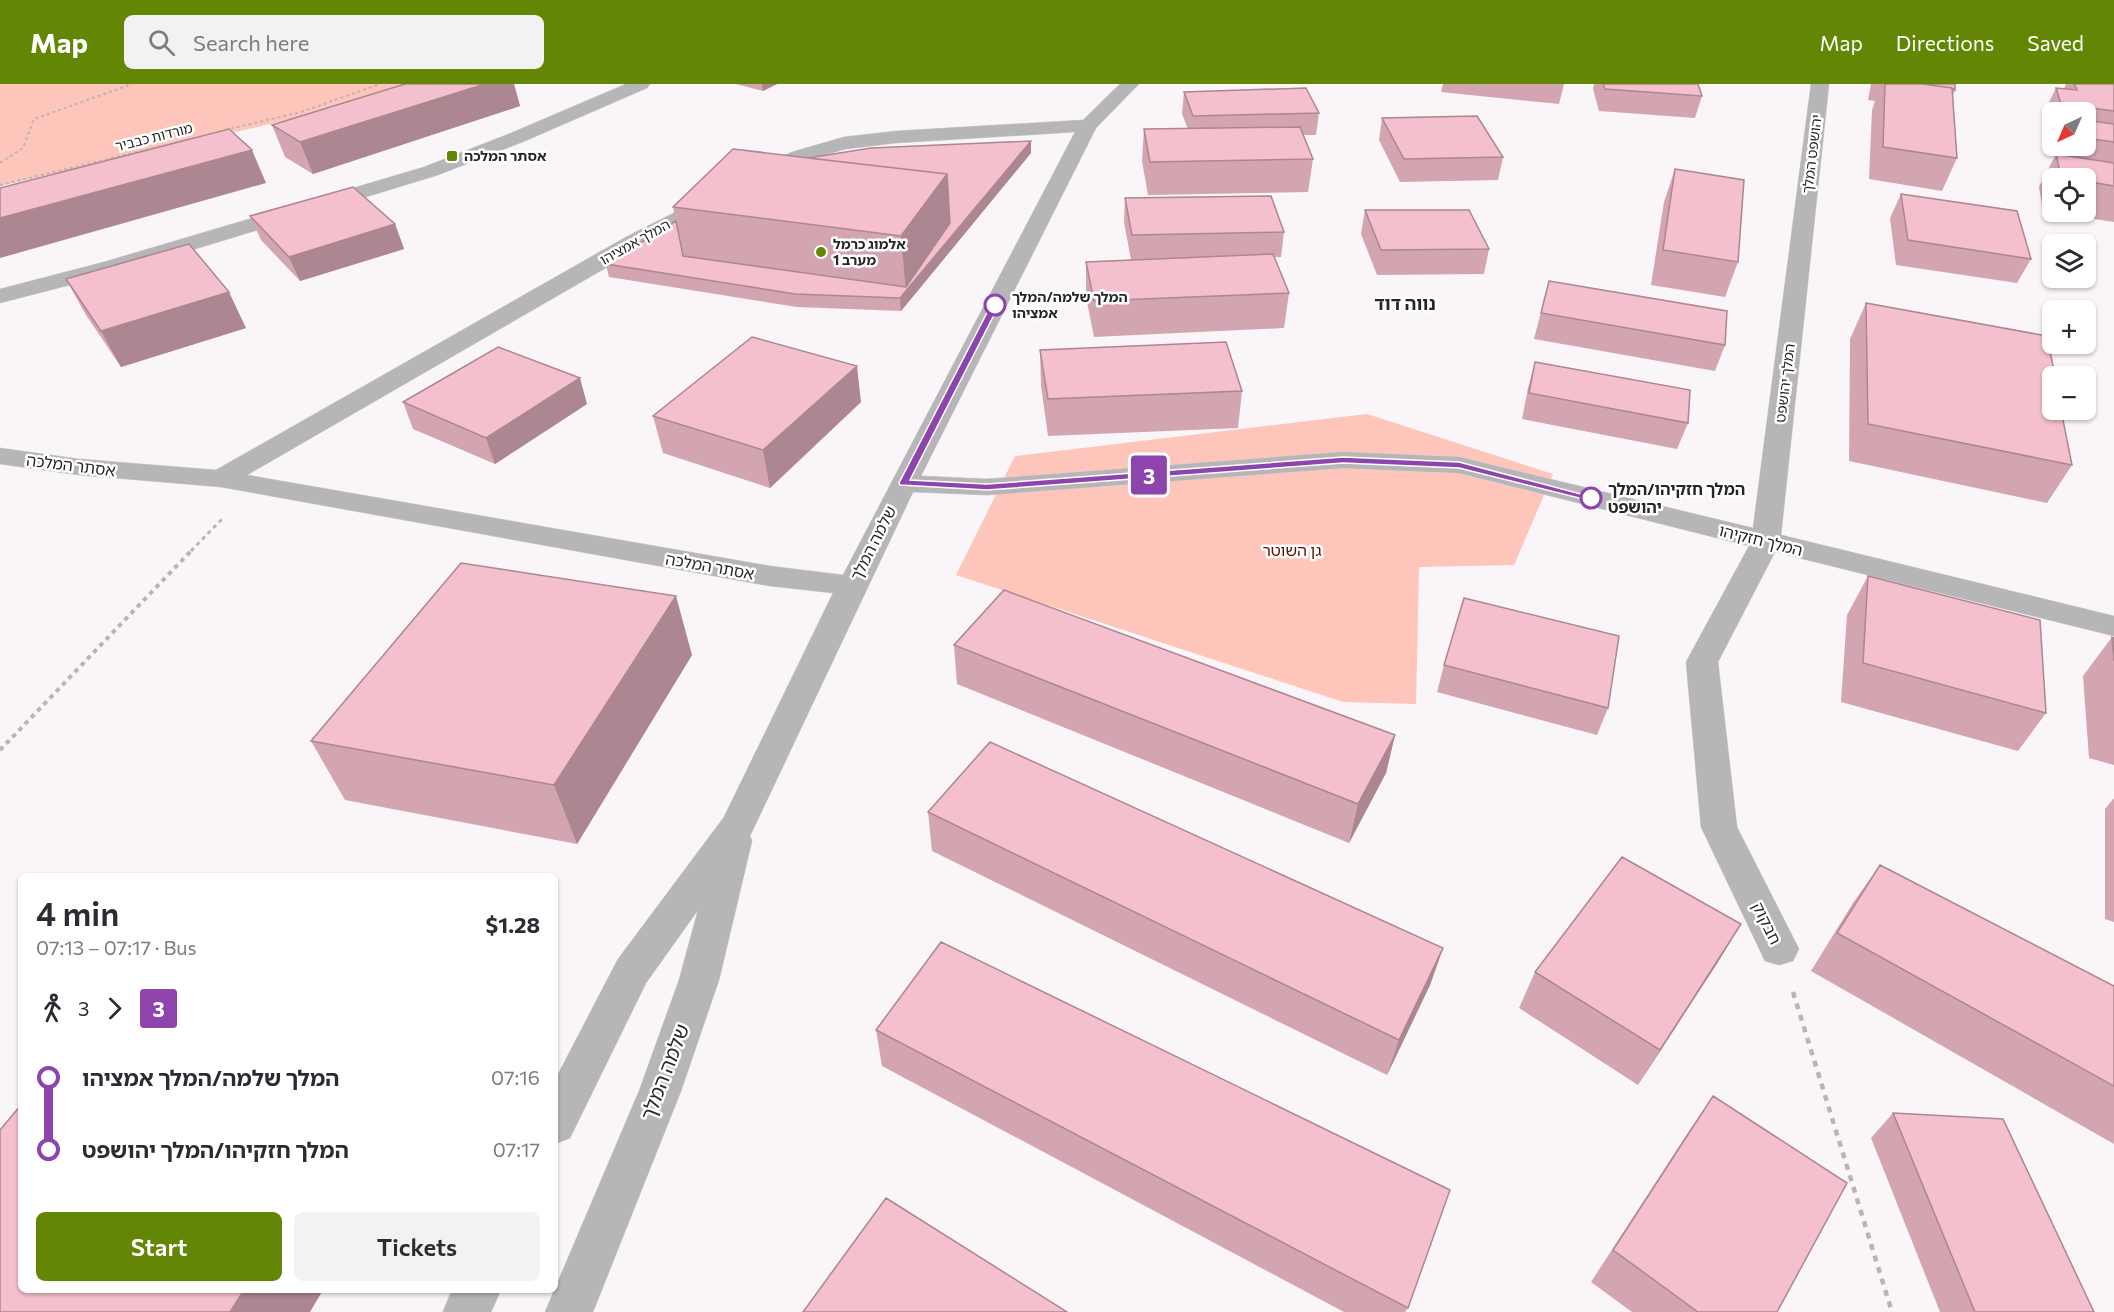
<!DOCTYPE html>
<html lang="en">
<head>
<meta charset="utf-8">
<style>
	body { margin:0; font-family:Commissioner,"Noto Sans Hebrew",sans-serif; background:#f2f2f3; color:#2b2b33; height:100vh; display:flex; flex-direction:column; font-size:22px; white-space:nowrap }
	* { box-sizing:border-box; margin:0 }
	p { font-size:20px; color:#7c7c81 }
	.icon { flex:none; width:33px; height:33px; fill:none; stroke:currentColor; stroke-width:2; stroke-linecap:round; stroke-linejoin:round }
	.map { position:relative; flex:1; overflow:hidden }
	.panel { position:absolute; left:18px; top:789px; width:540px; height:420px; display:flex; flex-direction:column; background:#fff; border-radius:9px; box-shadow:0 2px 4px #0004 }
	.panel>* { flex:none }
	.badge { padding:0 12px; border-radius:4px; font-size:21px; line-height:39px }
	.needle { width:39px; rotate:224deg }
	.fabs { position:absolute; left:2042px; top:18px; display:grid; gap:12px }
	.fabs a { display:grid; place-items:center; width:54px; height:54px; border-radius:9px; background:#fff; box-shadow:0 2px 4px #0004; font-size:30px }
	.map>.badge { position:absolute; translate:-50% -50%; box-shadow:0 0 0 3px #fff }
	.legs { display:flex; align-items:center; gap:9px; height:66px; padding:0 18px; font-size:20px }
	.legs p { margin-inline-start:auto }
	.overview { display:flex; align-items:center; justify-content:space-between; height:102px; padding:0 18px }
	h1 { font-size:33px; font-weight:600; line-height:45px }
	.primary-button { display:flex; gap:12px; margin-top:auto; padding:12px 18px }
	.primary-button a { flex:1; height:69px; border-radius:9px; background:#638605; color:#fff; font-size:24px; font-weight:600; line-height:69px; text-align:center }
	.primary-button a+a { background:#f2f2f3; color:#2b2b33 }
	ul { padding:0 18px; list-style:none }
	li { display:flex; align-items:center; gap:21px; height:72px; font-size:22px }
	li i { display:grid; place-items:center; width:9px; height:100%; margin:0 8px; background:currentColor }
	li i::after { content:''; width:15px; height:15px; margin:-8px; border:4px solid; border-radius:50%; background:#fff }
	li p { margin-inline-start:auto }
	li:first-child i { background:linear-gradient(#0000 50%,currentColor 0) }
	li:last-child i { background:linear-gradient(currentColor 50%,#0000 0) }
	header { display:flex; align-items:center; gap:36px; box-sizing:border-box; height:84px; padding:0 30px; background:#638605; color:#fff }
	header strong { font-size:28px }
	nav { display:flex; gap:33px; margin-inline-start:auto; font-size:21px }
	.search { width:420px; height:54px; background:#f2f2f3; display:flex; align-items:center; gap:15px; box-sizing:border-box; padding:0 21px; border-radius:9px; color:#7c7c81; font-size:22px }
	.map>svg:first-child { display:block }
</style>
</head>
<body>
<header>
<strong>Map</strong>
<div class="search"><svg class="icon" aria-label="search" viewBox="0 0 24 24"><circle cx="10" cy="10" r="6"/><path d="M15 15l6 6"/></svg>Search here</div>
<nav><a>Map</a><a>Directions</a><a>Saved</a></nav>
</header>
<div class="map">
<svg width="2114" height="1228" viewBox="0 0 2114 1228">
	<rect width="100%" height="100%" fill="#faf5f9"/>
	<!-- green -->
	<path fill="#fec5ba" d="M 0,0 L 444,0 L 0,102 Z
		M 1367,330 L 1553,390 L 1514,481 L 1419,483 L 1416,620 L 1343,618 L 956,491 L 1015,372 Z"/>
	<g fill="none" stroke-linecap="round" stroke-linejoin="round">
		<!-- minor casing -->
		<g stroke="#d4d0d3" stroke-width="1">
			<path id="minor" d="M 626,0 L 650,0 L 647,4 L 525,57 L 438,91 L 120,188 L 0,219 L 0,205 L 104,178 L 424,83 L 511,49 Z
				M 1120,0 L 1139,0 L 1096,44 L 921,392 L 987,395 L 1343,368 L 1459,373 L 1753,444 L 1811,0 L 1829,0 L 1781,451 L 2114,532 L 2114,552 L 1775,468 L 1718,578 L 1737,743 L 1799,865 L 1793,877 L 1779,881 L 1765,877 L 1701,743 L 1686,578 L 1749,462 L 1459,389 L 1343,384 L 987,411 L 913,408 L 750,752 L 752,757 L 719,896 L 681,1007 L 593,1228 L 545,1228 L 639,1007 L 679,896 L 698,826 L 646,899 L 570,1054 L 555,1060 L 555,996 L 618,875 L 724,733 L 833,509 L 770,502 L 221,403 L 79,391 L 0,380 L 0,364 L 79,375 L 216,386 L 626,153 L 715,108 L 722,110 L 725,114 L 722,118 L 642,163 L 247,391 L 770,482 L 843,491 L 1075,48 L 896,59 L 846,65 L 806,76 L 765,94 L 751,94 L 748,90 L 751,86 L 792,68 L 844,53 L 896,47 L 1083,36 Z
				M 452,1206 L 501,1206 L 491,1228 L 443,1228 Z"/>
		</g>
		<!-- path-far3 -->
		<path stroke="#b8b4b7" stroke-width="2" stroke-dasharray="3 3" stroke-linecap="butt" d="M 225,46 L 301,28 L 380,0
			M 0,79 L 23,64 L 34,35 L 132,0
			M 0,101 L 195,54"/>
		<!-- path-far2 -->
		<path stroke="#b8b4b7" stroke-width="3" stroke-dasharray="4 4" stroke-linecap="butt" d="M 191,467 L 224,433"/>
		<!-- path-far1 -->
		<path stroke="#b8b4b7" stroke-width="4" stroke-dasharray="4.5 4.5" stroke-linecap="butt" d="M 0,666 L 192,466"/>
		<!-- path -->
		<path stroke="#b8b4b7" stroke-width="4.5" stroke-dasharray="6 6" stroke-linecap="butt" d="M 1793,908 L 1892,1228"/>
		<!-- minor -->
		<use href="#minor" fill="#b6b5b8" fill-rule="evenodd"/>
	</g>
	<!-- wall -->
	<path fill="#d3a5b1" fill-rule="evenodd" d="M 405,0 L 514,0 L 520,22 L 313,90 L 285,73 L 272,41 Z
		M 736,0 L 777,0 L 763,7 Z
		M 1443,0 L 1564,0 L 1559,20 L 1441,8 Z
		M 1594,0 L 1698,0 L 1702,12 L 1695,34 L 1599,27 L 1593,5 Z
		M 1871,0 L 1955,0 L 1955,6 L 1953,11 L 1957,74 L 1942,107 L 1869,95 L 1872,26 L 1875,17 L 1868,16 Z
		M 2066,0 L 2114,0 L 2114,138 L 2043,127 L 2039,103 L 2056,70 L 2055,66 L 2057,62 L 2085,62 L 2085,28 L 2052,28 L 2052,43 L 2050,42 L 2045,26 L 2056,4 L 2064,5 ZM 2052,94 L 2085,94 L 2085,128 L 2052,128 Z
		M 1184,8 L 1319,29 L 1316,51 L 1303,51 L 1313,75 L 1308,108 L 1148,111 L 1142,77 L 1144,45 L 1188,45 L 1182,30 Z
		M 1382,34 L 1503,73 L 1498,96 L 1400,98 L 1379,56 Z
		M 1031,69 L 901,227 L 797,223 L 609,193 L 606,180 L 676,137 L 673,123 L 808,74 Z
		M 1675,85 L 1738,178 L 1725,213 L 1651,201 L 1664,118 Z
		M 1901,110 L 2031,175 L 2017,199 L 1896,181 L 1890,134 Z
		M 1125,114 L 1284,148 L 1281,173 L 1274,173 L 1289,209 L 1284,244 L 1094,253 L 1086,213 L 1086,178 L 1131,176 L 1124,138 Z
		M 1365,126 L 1489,165 L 1484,190 L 1377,191 L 1361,150 Z
		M 250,132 L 395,140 L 404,165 L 300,197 L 261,156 Z
		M 66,195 L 246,244 L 121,283 L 86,231 Z
		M 1549,197 L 1725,261 L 1715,287 L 1534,255 Z
		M 1866,219 L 2072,381 L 2047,419 L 1849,377 L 1850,255 Z
		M 1040,266 L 1242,307 L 1238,344 L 1048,352 L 1041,302 Z
		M 1535,278 L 1688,339 L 1677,365 L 1522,335 L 1528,304 Z
		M 403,318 L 587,320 L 495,380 L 413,345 Z
		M 861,318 L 770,404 L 663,369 L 653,332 Z
		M 1868,492 L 2046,629 L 2018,667 L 1841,618 L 1847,531 Z
		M 2112,553 L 2114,554 L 2114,681 L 2089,674 L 2083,592 Z
		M 954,561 L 1395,651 L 1386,689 L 1349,759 L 957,600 Z
		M 692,571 L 577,760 L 345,716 L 311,657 Z
		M 1444,581 L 1608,624 L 1597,651 L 1437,608 Z
		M 2114,714 L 2114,838 L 2105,835 L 2105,725 Z
		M 928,728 L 1443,864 L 1430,901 L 1387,991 L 932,767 Z
		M 1880,781 L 2114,902 L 2114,1060 L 1811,887 L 1853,819 Z
		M 1741,840 L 1718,878 L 1638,1001 L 1519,924 L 1535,888 Z
		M 876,946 L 1408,1224 L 1405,1228 L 1344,1228 L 882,982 Z
		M 1713,1012 L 1777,1228 L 1632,1228 L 1591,1198 L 1689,1047 Z
		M 1893,1029 L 2094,1228 L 1940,1228 L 1871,1054 Z"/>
	<!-- shaded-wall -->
	<path fill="#ac8690" d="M 485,0 L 514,0 L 520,22 L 313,90 L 300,58 Z
		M 762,0 L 777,0 L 763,7 Z
		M 1031,57 L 1031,69 L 901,227 L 900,214 L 906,207 L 901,152 L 947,90 L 951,151 Z
		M 252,66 L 266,99 L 0,174 L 0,134 Z
		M 395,140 L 404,165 L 300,197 L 289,173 Z
		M 229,208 L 246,244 L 121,283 L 101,247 Z
		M 857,282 L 861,318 L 770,404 L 763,366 Z
		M 580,294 L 587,320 L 495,380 L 486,354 Z
		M 676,512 L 692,571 L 577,760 L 554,701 Z
		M 1395,651 L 1386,689 L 1349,759 L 1358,720 Z
		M 1741,840 L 1718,878 L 1638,1001 L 1660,966 Z
		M 1443,864 L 1430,901 L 1387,991 L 1399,956 Z
		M 244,1206 L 323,1206 L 310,1228 L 230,1228 Z"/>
	<!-- building -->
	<path fill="#f5c0ce" stroke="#ac8690" stroke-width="1.5" d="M 405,0 L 485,0 L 300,58 L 272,41 Z
		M 1603,0 L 1698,0 L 1702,12 L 1605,5 Z
		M 1885,0 L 1922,0 L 1952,4 L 1957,74 L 1883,63 Z
		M 1922,0 L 1955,0 L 1955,6 L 1952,4 Z
		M 2074,0 L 2114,0 L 2114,27 L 2061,20 L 2056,4 L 2077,6 Z
		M 1306,4 L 1319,29 L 1193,32 L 1184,8 Z
		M 1477,32 L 1503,73 L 1404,75 L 1382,34 Z
		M 2085,36 L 2114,40 L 2114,58 L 2085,54 Z
		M 1300,43 L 1313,75 L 1150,78 L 1144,45 Z
		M 229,45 L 252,66 L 0,134 L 0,104 Z
		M 1031,57 L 900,214 L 795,210 L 606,180 L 676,137 L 683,172 L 906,203 L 950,139 L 947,90 L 808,74 L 871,64 Z
		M 733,65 L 947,90 L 901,152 L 673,123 Z
		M 2056,70 L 2114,79 L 2114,102 L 2085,97 L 2085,94 L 2068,94 L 2061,93 Z
		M 1675,85 L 1744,96 L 1738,178 L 1663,166 Z
		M 353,103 L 395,140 L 289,173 L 250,132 Z
		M 1901,110 L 2017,127 L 2031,175 L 1908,156 Z
		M 1271,112 L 1284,148 L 1132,151 L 1125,114 Z
		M 1365,126 L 1469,126 L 1489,165 L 1381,166 Z
		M 189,160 L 229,208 L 101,247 L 66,195 Z
		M 1273,170 L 1289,209 L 1094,217 L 1086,178 Z
		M 1549,197 L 1727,227 L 1725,261 L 1541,229 Z
		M 1866,219 L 2047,252 L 2055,292 L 2052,292 L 2052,326 L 2061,326 L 2072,381 L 1868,340 Z
		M 752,253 L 857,282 L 763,366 L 653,332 Z
		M 1226,258 L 1242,307 L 1048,315 L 1040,266 Z
		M 498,263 L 580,294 L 486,354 L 403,318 Z
		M 1535,278 L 1690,306 L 1688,339 L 1529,309 Z
		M 461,479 L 676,512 L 554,701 L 311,657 Z
		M 1868,492 L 2040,536 L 2046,629 L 1863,579 Z
		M 1004,506 L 1395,651 L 1358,720 L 954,561 Z
		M 1464,514 L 1619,552 L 1608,624 L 1444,581 Z
		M 2112,553 L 2114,554 L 2114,577 Z
		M 990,658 L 1443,864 L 1399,956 L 928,728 Z
		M 1622,773 L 1741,840 L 1660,966 L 1535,888 Z
		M 1880,781 L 2114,902 L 2114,1002 L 1837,849 Z
		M 941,858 L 1450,1106 L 1408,1224 L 876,946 Z
		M 1713,1012 L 1847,1099 L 1777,1228 L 1698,1228 L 1613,1166 Z
		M 21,1021 L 21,1206 L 244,1206 L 230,1228 L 0,1228 L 0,1046 Z
		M 1893,1029 L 2003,1035 L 2094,1228 L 1975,1228 Z
		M 886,1114 L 1067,1228 L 803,1228 Z"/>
	<!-- line-1 -->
	<path fill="#8e44ad" stroke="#fff" stroke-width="1.5" d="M 995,218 L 999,221 L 910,396 L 987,400 L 1343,373 L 1459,378 L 1596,414 L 1591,417 L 1459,384 L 1343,379 L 987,406 L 900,401 L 899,399 L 991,221 Z"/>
	<!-- markers -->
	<g fill="#638605" stroke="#fff" stroke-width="2">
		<rect x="446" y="66" width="12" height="12" rx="3"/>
		<circle cx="821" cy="168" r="6"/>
	</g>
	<g fill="#fff" stroke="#8e44ad" stroke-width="3">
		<circle cx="995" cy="221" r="10"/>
		<circle cx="1591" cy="414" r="10"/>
	</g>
	<g text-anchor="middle" stroke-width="5" stroke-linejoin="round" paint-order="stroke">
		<!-- far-street labels -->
		<g font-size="14" fill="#272527" stroke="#fff">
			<text transform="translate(154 53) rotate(-14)" y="5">מורדות כבביר</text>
			<text transform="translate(1812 70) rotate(-83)" y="5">יהושפט המלך</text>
			<text transform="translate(635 158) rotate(-29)" y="5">המלך אמציהו</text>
			<text transform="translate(1785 299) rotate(-83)" y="5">המלך יהושפט</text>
		</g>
		<!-- far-poi labels -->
		<g font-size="14" font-weight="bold" fill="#272527" stroke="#fff" text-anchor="start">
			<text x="464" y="77">אסתר המלכה</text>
			<text x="833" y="165">אלמוג כרמל<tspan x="833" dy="16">מערב 1</tspan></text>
		</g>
		<!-- far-stop labels -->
		<g font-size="14" font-weight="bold" fill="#272527" stroke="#fff" text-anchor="start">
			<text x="1012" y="218">המלך שלמה/המלך<tspan x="1012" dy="16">אמציהו</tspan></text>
		</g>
		<!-- street labels -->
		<g font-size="16" fill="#272527" stroke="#fff">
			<text transform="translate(71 381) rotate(7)" y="6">אסתר המלכה</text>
			<text transform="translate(1761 456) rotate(14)" y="6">המלך חזקיהו</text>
			<text transform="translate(873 459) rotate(-63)" y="6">שלמה המלך</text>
			<text transform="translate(710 482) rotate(10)" y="6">אסתר המלכה</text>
			<text transform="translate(1767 839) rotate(64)" y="6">חבקוק</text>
		</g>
		<!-- stop labels -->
		<g font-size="16" font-weight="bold" fill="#272527" stroke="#fff" text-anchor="start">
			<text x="1608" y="411">המלך חזקיהו/המלך<tspan x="1608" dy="18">יהושפט</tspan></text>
		</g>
		<!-- park labels -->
		<g font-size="16" fill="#5c1207" stroke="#fff">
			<text x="1292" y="472">גן השוטר</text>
		</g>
		<!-- far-district labels -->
		<g font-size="18" font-weight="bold" fill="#272527" stroke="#fff">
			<text x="1405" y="226">נווה דוד</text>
		</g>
		<!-- near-street labels -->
		<g font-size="20" fill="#272527" stroke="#fff">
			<text transform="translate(665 988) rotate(-69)" y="7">שלמה המלך</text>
		</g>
	</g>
</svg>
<div class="fabs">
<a><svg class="needle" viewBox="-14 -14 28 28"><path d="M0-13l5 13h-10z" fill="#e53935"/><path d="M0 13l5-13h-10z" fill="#7c7c81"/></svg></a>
<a><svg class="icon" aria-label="locate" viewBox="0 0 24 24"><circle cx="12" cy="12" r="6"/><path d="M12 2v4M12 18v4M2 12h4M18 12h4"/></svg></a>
<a><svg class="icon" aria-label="layers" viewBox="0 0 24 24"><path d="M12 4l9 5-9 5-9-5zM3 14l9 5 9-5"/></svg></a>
<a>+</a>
<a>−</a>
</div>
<b class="badge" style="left:1149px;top:391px;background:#8e44ad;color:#fff">3</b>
<section class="panel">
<div class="overview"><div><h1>4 min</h1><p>07:13 – 07:17 · Bus</p></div><b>$1.28</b></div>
<div class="legs"><svg class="icon" aria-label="walk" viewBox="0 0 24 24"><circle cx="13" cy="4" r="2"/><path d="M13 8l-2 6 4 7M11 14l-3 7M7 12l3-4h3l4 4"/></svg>3<svg class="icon" aria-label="forward" viewBox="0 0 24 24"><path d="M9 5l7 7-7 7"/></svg><b class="badge" style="background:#8e44ad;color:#fff">3</b></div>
<ul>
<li><i style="color:#8e44ad"></i><b>המלך שלמה/המלך אמציהו</b><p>07:16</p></li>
<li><i style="color:#8e44ad"></i><b>המלך חזקיהו/המלך יהושפט</b><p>07:17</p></li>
</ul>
<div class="primary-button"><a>Start</a><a>Tickets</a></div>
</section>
</div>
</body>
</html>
